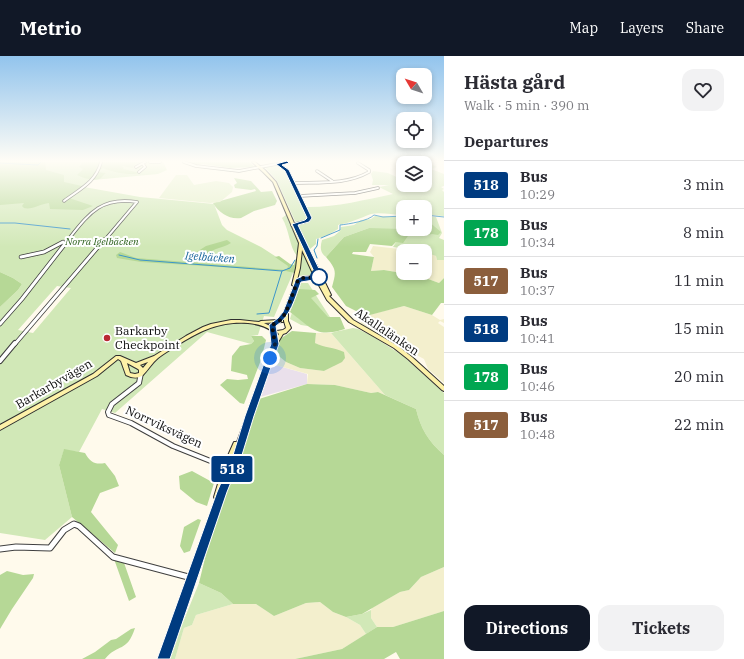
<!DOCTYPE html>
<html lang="en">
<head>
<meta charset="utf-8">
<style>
	body { margin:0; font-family:"IBM Plex Serif",serif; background:#f2f2f3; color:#2b2b33; height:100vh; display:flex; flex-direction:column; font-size:15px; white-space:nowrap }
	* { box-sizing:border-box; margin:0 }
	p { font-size:13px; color:#7c7c81 }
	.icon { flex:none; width:22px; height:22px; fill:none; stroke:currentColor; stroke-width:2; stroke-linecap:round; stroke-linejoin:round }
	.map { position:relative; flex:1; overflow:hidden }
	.drawer { display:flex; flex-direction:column; background:#fff; width:300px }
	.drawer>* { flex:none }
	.badge { padding:0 8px; border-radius:3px; font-size:14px; line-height:26px }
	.needle { width:26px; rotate:309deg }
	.controls { position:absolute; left:396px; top:12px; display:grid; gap:8px }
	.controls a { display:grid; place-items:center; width:36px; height:36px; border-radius:8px; background:#fff; box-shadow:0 2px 6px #0003; font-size:20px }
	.you { position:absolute; width:20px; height:20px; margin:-10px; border:3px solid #fff; border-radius:50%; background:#1a73e8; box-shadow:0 0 0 6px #1a73e833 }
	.map>.badge { position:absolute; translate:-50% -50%; box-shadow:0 0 0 2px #fff }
	h2 { padding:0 20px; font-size:15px; line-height:36px }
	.round { display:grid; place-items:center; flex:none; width:42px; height:42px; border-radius:12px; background:#f2f2f3 }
	.summary { display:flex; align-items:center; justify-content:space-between; height:68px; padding:0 20px }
	h1 { font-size:19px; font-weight:700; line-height:30px }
	.primary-button { display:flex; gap:8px; margin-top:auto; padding:8px 20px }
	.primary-button a { flex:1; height:46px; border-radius:12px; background:#111827; color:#fff; font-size:16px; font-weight:700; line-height:46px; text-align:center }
	.primary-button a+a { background:#f2f2f3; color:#2b2b33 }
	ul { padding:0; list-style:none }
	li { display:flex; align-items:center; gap:12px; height:48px; padding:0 20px; border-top:1px solid #e1e1e2 }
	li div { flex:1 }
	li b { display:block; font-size:15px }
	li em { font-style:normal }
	li .badge { min-width:44px; font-weight:700; text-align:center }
	header { display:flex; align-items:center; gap:24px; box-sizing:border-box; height:56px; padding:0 20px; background:#111827; color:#fff }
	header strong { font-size:19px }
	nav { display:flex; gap:22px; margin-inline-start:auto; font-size:14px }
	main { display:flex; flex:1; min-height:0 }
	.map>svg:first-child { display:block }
</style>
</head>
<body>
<header>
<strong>Metrio</strong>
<nav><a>Map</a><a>Layers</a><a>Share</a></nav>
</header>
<main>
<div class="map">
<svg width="444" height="603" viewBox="0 0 444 603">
	<rect width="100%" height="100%" fill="#fffaec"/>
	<!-- industrial -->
	<path fill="#eae0eb" d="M 272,308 L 307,318 L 307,328 L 260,341 Z"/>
	<!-- farmland -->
	<path fill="#f3efcd" d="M 373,190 L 417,195 L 403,195 L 403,217 L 425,217 L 425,196 L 431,197 L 436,200 L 437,204 L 444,204 L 444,222 L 439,227 L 420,220 L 384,214 L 371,215 L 374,201 L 370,196 Z
		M 404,250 L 432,259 L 440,264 L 444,263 L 444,267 L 440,265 L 438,267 L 444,271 L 444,327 L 428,313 L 424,303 L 359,268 L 372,258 Z
		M 316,277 L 331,277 L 385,339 L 378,336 L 371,337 L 335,329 L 307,328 L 308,318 L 272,308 L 275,297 L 286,306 L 300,312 L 324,315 L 334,310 L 331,292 L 325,292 L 315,287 Z
		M 444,511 L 444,555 L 393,571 L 377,571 L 371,562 L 371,554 L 372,552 L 400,536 L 409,534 L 421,521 Z
		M 320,546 L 333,556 L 346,561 L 360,569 L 366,578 L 342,593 L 295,603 L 175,603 L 184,572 L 192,569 L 196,559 L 233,548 L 256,548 L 274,560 L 306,547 Z"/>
	<!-- green -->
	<path fill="#d1e8b7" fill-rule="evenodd" d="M 0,106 L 163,106 L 167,114 L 158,118 L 93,124 L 84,131 L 140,141 L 214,148 L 222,169 L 227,174 L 261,191 L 292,211 L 290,215 L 293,217 L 274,261 L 264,260 L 258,279 L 251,280 L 254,285 L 251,288 L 207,276 L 115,357 L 102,353 L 79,396 L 64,394 L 59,409 L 72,461 L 45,484 L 0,477 L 0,251 L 18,234 L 22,228 L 13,222 L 0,216 ZM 57,230 L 71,232 L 33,277 L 18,274 Z
		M 407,106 L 428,106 L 437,111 L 431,113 L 444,118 L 444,130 L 441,131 L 444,133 L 442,134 L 444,136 L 444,160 L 425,159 L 425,151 L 403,151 L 403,159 C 393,159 380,156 371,158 C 360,162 350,167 338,169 L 338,173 L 328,179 L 316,183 L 316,188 L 310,193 L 298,171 L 299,169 L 295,165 L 277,125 L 265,111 L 278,109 L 286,114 L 304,151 C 333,152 364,144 393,138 L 379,131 L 389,129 L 372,129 L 373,124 L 371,118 L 373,115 L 388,117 L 403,124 L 403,126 L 396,129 L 403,127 L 403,129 L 425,129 L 425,115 L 429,113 L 425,112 L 425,107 Z
		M 287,158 L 299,186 L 298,201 C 289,192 290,175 282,162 Z
		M 375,160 L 403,161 L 403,173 L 425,173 L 425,160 L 436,161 L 442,177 L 439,182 L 444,184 L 444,204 L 437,204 L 436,200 L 425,196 L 425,195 L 393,191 L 396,186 L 369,172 L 344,181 L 326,201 C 320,197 320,191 322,184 L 334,180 L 340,175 L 341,171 L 354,169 L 361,164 L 371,163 Z
		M 302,191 L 313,219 L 297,220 Z
		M 301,227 L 308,227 L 339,275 L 353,272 L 358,273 L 372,280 L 402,299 L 444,337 L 444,399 C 428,385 421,373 416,353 L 385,339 L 331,277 L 338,275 L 301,269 L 290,263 Z
		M 199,527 L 221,537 L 233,548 L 196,559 L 192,569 L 184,572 L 175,603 L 168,603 Z
		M 371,554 L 371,562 L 377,571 L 366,578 L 360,569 L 346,561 L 362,558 Z"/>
	<!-- forest -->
	<path fill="#b6d896" d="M 0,106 L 45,106 L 46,114 L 64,119 L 64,126 L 82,130 L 69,141 L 69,142 L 93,150 L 83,154 L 50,153 L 49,147 C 40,148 32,154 24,152 L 22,150 L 24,147 L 0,149 Z
		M 83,106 L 138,106 L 141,107 L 135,108 L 133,112 L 122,110 L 124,112 L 123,113 L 140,117 C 131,120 112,116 103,112 L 97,116 L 106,117 C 104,118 103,120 101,122 C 96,126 83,122 77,119 L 83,113 L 79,111 Z
		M 191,106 L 249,106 L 255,111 L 230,112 L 203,108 L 197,109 L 191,108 Z
		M 234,122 L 251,125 L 261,136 L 272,135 L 277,145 L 275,149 L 254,155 L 241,162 C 230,164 219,157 213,147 L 256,135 L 255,133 L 251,134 L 235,132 L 234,129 L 237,127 Z
		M 425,164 L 428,165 L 441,176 L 438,179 L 432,178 L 423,180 L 421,173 L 425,173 Z
		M 369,172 L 402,173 L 409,177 L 408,180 L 403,187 L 396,186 L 392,190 L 370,188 L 366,196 L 353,196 L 352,198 L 374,201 L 371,215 L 384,214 L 420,220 L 439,227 L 444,222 L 444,247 L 441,247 L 432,259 L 404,250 L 366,260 L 346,250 L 332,231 C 336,216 337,214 326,201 L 344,181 Z
		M 227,184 L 231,187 C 226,190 221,191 216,193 C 207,196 205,203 195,197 L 206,190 Z
		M 120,196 L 136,202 L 287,214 L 288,210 L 275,201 L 279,200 L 290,208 L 294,209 L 295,205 L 294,204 L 298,205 L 294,217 L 286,215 L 141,206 L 117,202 L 116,199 Z
		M 0,216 L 13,222 L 22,228 L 18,234 L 0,251 Z
		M 299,233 L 315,234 L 319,238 L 311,242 L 328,261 L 340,261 L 345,273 C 316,282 313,273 290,256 Z
		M 292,275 L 316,277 L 315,287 C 324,292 334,291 344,296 L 345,302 L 342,306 L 324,315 L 300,312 L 286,306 L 275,297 L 280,283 Z
		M 251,280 L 262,280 L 266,284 L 261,304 L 244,348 L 240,347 L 220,329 L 227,323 L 238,324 L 248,323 L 247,319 L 231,315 L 232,300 L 240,290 L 251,288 L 254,285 Z
		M 307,328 L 335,329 L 371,337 L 378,336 L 416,353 C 421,373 428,385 444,399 L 444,511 L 421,521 L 409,534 L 400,536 L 362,558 L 346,561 L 333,556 L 320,546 L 306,547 L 274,560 L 256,548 L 233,548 L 221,537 L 199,527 L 206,498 L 259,343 Z
		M 64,393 L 85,397 C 90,406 95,409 105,407 L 115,420 L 119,430 L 100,437 L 91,456 L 118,489 L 115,497 L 72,461 L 59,409 Z
		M 192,415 L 214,427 L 207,450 L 196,446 L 180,433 L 179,420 Z
		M 198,463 L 201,464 L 190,495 L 184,497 L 180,490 L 184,471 Z
		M 114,503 L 123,504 L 136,541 L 129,545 Z
		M 7,515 L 23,519 L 34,518 L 33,522 L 12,553 L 0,573 L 0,519 Z
		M 444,555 L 444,603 L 400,603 L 396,596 L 384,603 L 295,603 L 342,593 L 377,571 L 393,571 Z
		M 135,572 C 127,597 118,587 105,603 L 82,603 L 95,596 L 111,584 L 116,583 L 131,573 Z"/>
	<!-- pitch -->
	<path fill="#e3efc8" d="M 176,119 L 187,119 L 194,129 L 216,125 L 229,127 L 233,131 L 232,136 L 220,146 L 210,147 L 159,142 Z"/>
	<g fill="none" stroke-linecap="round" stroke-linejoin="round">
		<!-- stream -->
		<path stroke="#3b95ca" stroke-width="1" d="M 0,107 L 38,109 L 41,106
			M 425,159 L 444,161
			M 0,167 L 15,167 L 70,173
			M 321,182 L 340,174 L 340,169 C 349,168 368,165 374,159 L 383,161 L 403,160
			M 119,199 L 140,204 L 282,215 L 290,212 L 295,204
			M 317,202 L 314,194 L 317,190 L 318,183
			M 257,258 L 269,257 L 282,215"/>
		<!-- street-far3 casing -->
		<g stroke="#3f3f3f" stroke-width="3.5">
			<path id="street-far3" d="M 150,106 L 160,106
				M 184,106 L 196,110 L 239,115 L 287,106
				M 279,108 L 287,114 L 310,162 L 307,165 L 292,169
				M 136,111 L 145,106
				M 317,115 L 332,125
				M 139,116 L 145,111 L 143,108
				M 293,127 C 319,126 346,129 369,116 L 369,114 L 358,107
				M 299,140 L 355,137 L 378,132
				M 64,145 C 80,133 96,126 101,106
				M 67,185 C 88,159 100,140 137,146
				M 104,185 L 137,146"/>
		</g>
		<!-- street-far2 casing -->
		<g stroke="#3f3f3f" stroke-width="4.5">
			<path id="street-far2" d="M 21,201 L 44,196 L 63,186
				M 0,268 L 22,243 L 68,184
				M 15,288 L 104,184"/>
		</g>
		<!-- street-far1 casing -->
		<g stroke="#3f3f3f" stroke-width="6">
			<path id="street-far1" d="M 0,305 L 15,287
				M 141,317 L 139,327 L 112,348 L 108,356 L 109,359 L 131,367 L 173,390 L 228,412"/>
		</g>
		<!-- street casing -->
		<g stroke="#3f3f3f" stroke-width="7">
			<path id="street" d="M 0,493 L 16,491 L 50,492 L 64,474 L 74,468 L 79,470 L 113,501 L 192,522"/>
		</g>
		<!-- secondary casing -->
		<g stroke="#2e2e2e" stroke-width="2">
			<path id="secondary" d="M 252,106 L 255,106 L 265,114 L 276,126 L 312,208 L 314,207 L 316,208 L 331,239 L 329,240 L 353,264 L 398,290 L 412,301 L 444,330 L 444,335 L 442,334 L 408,303 L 394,292 L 349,266 L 327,244 L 315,222 L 304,223 L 300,226 L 288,256 L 288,265 L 291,272 L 286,277 L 283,278 L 277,288 L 168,603 L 160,603 L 217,444 L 215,443 L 214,441 L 223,411 L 234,386 L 237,386 L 274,286 L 273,285 L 272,275 C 265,270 257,268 248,267 C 219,265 200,275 176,290 C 170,294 163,298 158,302 C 152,307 148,314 143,319 C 138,323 132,322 126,319 L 121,305 L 118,303 L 97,320 L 0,374 L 0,369 L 93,318 L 116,300 L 120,300 L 136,307 L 154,300 L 186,280 L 203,271 L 211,268 L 231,264 L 240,264 L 259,266 L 261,265 L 278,264 L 284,256 L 294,230 L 292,229 L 296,212 L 299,187 L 273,126 L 263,116 ZM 302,194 L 314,220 L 303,221 L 297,224 L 300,212 ZM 284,262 L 284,265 L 286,272 L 283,274 L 277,275 L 277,276 L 279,278 L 277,281 L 276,273 L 264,267 L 283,266 L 283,265 L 282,264 ZM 148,306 L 143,312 L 140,309 ZM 127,307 L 138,313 L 139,314 L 139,317 L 135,318 L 130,317 Z"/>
		</g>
		<!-- street-far3 -->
		<use href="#street-far3" stroke="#fff" stroke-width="2"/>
		<!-- street-far2 -->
		<use href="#street-far2" stroke="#fff" stroke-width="3"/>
		<!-- street-far1 -->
		<use href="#street-far1" stroke="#fff" stroke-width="4"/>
		<!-- street -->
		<use href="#street" stroke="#fff" stroke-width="5"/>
		<!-- secondary -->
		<use href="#secondary" fill="#fdf1a8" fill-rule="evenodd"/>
	</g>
	<!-- sky -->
	<linearGradient id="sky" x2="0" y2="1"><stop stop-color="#92c4ed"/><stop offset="0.55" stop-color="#fffdf6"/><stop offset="1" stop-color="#fffdf6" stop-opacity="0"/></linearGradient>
	<rect width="444" height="191" fill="url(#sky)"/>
	<!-- line -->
	<path fill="#003b80" stroke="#fff" d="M 287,105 L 289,107 L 282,109 L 289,114 L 312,162 L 309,166 L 298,169 L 323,221 L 320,223 L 301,226 C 295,242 291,260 276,270 L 279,288 L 254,360 L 242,399 L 227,436 L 170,603 L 157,603 L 217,436 L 233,399 L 245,360 L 271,288 L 269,269 L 278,262 L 283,256 L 296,223 L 303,220 L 316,220 L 292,168 L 305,164 L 307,162 L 285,115 L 276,108 Z"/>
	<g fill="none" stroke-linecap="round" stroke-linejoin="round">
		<!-- walk -->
		<path stroke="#0c0c0c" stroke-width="4" stroke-dasharray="0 7.2" d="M 270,302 L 275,288 L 272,269 L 281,264 L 286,256 L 298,224 L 303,222 L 319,221"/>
	</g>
	<!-- markers -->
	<circle fill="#fff" stroke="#003b80" stroke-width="2" cx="319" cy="221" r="8"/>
	<circle fill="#b92832" stroke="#fff" stroke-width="1.5" cx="107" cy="282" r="4"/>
	<g text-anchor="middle" stroke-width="4" stroke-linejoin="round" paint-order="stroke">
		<!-- far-park labels -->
		<g font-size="10" font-style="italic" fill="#2e621e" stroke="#fff">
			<text x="102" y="189">Norra Igelbäcken</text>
		</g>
		<!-- far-water labels -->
		<g font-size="11" font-style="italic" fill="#19659b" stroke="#fff">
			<text transform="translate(210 201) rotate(4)" y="4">Igelbäcken</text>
		</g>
		<!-- poi labels -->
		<g font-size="12" fill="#0c0c0c" stroke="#fff" text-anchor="start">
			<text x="115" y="279">Barkarby<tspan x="115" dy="14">Checkpoint</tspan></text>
		</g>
		<!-- street labels -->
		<g font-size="12" fill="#0c0c0c" stroke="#fff">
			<text transform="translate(387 276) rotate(34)" y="4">Akallalänken</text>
			<text transform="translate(54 328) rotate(-30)" y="4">Barkarbyvägen</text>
			<text transform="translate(164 371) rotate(25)" y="4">Norrviksvägen</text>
		</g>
	</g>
</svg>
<div class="controls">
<a><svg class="needle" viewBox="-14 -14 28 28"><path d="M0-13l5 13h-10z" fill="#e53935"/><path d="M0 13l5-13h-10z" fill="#7c7c81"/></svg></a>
<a><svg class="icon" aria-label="locate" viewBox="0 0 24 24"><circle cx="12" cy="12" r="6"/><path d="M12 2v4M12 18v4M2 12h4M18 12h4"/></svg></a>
<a><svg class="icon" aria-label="layers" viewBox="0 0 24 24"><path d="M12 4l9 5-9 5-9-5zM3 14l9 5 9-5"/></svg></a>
<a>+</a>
<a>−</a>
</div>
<div class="you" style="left:270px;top:302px"></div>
<b class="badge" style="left:232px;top:413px;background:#003b80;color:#fff">518</b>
</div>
<section class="drawer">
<div class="summary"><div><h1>Hästa gård</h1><p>Walk · 5 min · 390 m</p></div><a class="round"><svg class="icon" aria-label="heart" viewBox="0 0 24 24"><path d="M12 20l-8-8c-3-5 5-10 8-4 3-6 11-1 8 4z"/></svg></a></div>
<h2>Departures</h2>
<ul>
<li><span class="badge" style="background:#003b80;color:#fff">518</span><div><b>Bus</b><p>10:29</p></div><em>3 min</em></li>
<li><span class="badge" style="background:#00a651;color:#fff">178</span><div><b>Bus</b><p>10:34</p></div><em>8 min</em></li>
<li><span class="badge" style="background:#8b5e3c;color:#fff">517</span><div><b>Bus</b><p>10:37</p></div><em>11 min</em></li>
<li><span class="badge" style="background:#003b80;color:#fff">518</span><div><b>Bus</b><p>10:41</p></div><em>15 min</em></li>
<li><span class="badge" style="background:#00a651;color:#fff">178</span><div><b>Bus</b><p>10:46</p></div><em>20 min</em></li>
<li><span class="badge" style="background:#8b5e3c;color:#fff">517</span><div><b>Bus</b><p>10:48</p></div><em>22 min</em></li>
</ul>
<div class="primary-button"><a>Directions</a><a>Tickets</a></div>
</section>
</main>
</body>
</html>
